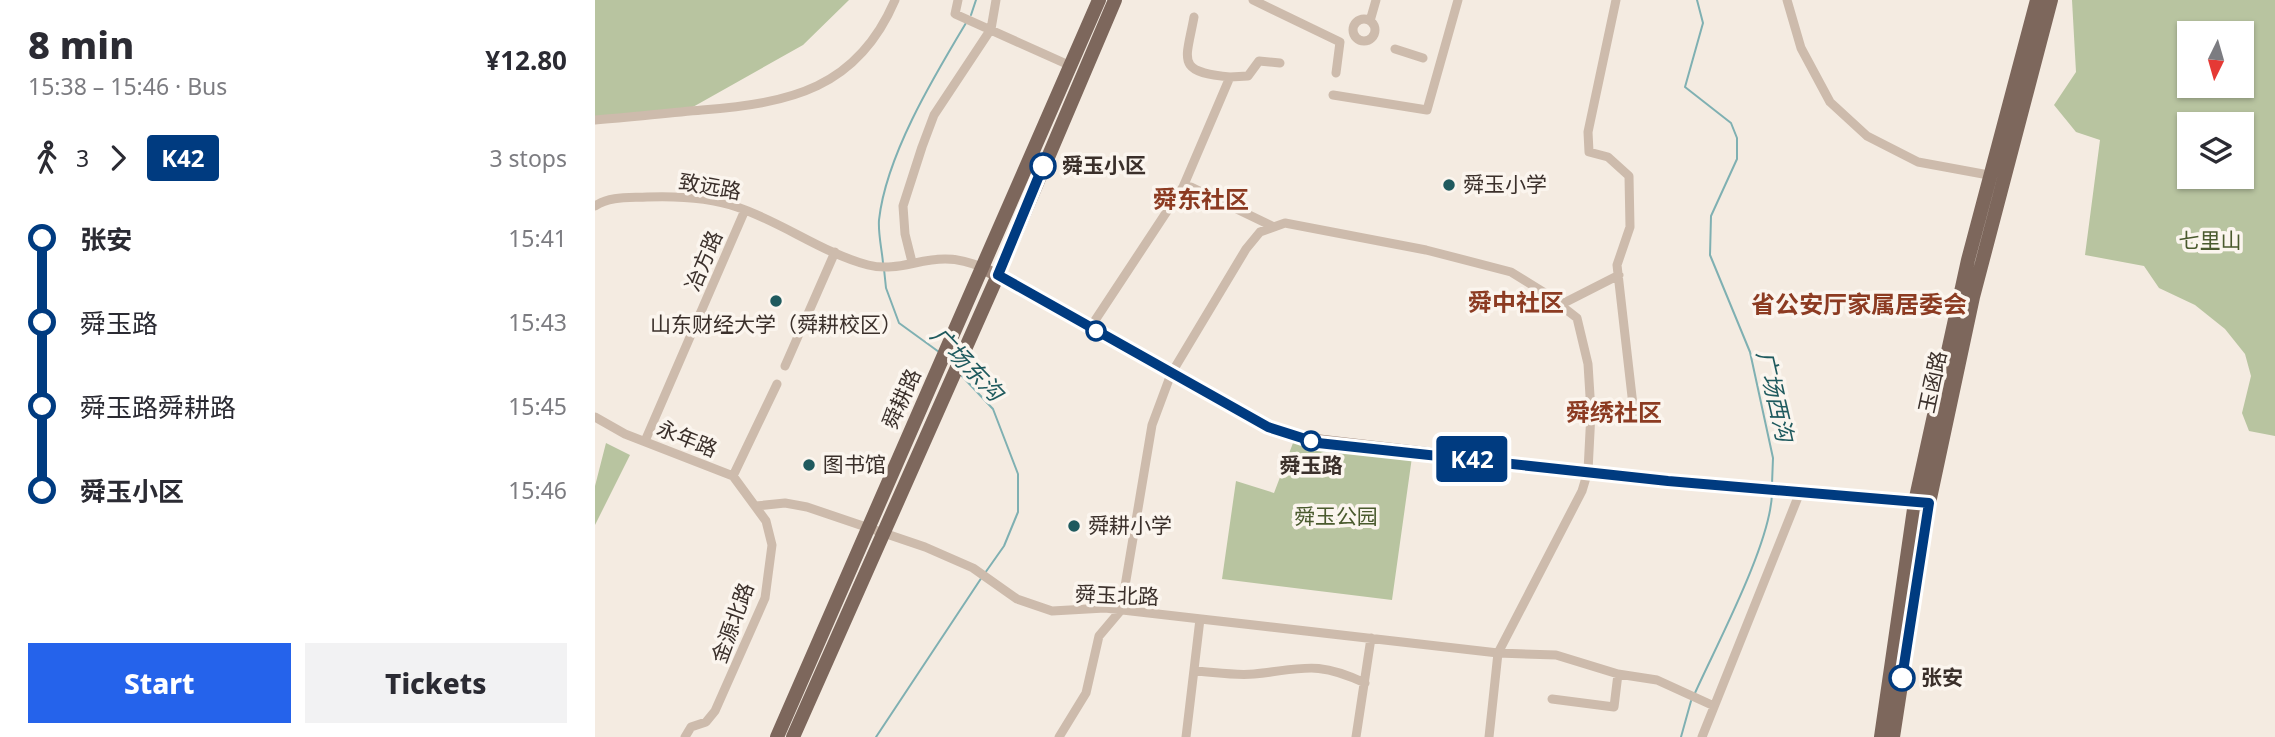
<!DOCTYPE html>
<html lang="en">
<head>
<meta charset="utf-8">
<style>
	body { margin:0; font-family:"Noto Sans","Noto Sans SC",sans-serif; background:#f2f2f3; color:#2b2b33; height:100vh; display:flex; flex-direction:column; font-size:26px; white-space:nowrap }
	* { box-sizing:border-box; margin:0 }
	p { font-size:23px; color:#7c7c81 }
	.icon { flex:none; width:38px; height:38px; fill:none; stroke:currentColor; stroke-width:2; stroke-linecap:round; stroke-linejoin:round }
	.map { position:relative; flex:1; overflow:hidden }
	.drawer { display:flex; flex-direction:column; background:#fff; width:595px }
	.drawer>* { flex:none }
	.badge { padding:0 14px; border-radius:5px; font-size:24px; line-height:46px }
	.needle { width:46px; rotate:185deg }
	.fabs { position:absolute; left:1582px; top:21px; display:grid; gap:14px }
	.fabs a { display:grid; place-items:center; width:77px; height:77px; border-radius:0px; background:#fff; box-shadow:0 2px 5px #0004; font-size:35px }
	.map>.badge { position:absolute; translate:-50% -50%; box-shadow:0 0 0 4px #fff }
	.legs { display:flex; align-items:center; gap:10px; height:77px; padding:0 28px; font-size:23px }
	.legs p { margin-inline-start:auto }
	.head { display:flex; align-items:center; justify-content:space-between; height:119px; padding:0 28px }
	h1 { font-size:38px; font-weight:800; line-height:52px }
	.button { display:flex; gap:14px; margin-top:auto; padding:14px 28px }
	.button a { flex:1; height:80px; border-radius:0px; background:#2563eb; color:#fff; font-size:28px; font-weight:800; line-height:80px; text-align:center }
	.button a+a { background:#f2f2f3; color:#2b2b33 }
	ul { padding:0 28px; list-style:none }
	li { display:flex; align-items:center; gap:24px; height:84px; font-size:26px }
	li i { display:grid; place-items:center; width:10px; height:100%; margin:0 9px; background:currentColor }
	li i::after { content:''; width:18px; height:18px; margin:-9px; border:5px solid; border-radius:50%; background:#fff }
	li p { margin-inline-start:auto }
	li:first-child i { background:linear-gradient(#0000 50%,currentColor 0) }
	li:last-child i { background:linear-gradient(currentColor 50%,#0000 0) }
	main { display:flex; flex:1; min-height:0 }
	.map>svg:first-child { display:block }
</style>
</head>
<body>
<main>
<section class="drawer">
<div class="head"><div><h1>8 min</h1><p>15:38 – 15:46 · Bus</p></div><b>¥12.80</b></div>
<div class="legs"><svg class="icon" aria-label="walk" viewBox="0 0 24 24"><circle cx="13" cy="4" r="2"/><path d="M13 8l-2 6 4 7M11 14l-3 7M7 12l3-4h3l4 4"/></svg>3<svg class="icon" aria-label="forward" viewBox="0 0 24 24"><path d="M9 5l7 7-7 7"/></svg><b class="badge" style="background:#003b80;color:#fff">K42</b><p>3 stops</p></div>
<ul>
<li><i style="color:#003b80"></i><b>张安</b><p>15:41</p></li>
<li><i style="color:#003b80"></i><span>舜玉路</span><p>15:43</p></li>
<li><i style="color:#003b80"></i><span>舜玉路舜耕路</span><p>15:45</p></li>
<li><i style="color:#003b80"></i><b>舜玉小区</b><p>15:46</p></li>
</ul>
<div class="button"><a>Start</a><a>Tickets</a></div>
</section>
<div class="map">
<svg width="1680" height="737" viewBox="0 0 1680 737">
	<rect width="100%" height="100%" fill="#f4ebe1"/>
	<!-- green -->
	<path fill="#b8c4a0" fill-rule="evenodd" d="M 0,0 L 254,0 L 208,45 L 89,112 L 0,122 Z
		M 1477,0 L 1680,0 L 1680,436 L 1654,431 L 1647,413 L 1656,376 L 1650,354 L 1630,329 L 1600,305 L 1564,288 L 1549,266 L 1490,255 L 1505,140 L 1481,132 L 1459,105 L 1481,72 ZM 1594,33 L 1647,33 L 1647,86 L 1594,86 ZM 1594,124 L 1647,124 L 1647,177 L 1594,177 Z
		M 11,443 L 35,455 L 0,525 L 0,486 Z
		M 698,443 L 817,457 L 797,600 L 627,579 L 641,481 L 679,493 Z"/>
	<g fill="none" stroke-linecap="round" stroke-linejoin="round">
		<!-- stream -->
		<path stroke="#7fb0b2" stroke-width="2" d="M 1102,0 L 1108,23 L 1090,87 L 1136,123 L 1142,138 L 1142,159 L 1116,216 L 1115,255 L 1155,352 L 1178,458 L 1177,484
			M 376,15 L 381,0
			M 288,263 C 287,250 283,234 284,220 C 291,156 338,78 371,23
			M 289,269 L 291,288 L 304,323 L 344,352
			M 365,374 L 398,409 L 423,474 L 423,512 L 409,546 L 390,573
			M 1100,693 C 1122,644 1176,543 1177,493
			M 281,737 L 387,577
			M 1086,737 L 1096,701"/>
		<!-- street -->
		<path stroke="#cdbbac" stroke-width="9" d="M 363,0 L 360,14 L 476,66
			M 658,0 L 745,42 L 741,73
			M 1192,0 L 1206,48 L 1235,102 L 1272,136 L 1323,162 L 1399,176
			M758 30a11 11 0 1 1 22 0a11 11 0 1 1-22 0Z
			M 775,21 L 781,0
			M 800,49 L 828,58
			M 635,77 L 653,76 L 664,61 L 685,63
			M 738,95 L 832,110 L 863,0
			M 0,120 C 36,117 72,113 107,110 C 195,103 262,89 300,0
			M 588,187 L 635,77 C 580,72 591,61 599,17
			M 0,206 C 15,196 34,198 52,197 C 81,196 114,197 142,207 C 187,222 227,253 273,265 C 312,275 339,245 388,268
			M 317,262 L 310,234 L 308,206 L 327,147 L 339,115 L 396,29 L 401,0
			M 965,305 L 1024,275
			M 495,328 L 588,187 L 596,187 L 679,227
			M 190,366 L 240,252
			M 0,417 L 30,434 L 138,476 L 171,521 L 177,545 L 170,598 L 120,711 L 111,722 L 96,727 L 90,737
			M 50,441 L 150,210
			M 138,476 L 182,384
			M 161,506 L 190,503 L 212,507 L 330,547 L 378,568 L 422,599 L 457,611 L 510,608 L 903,653 L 961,655 L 1023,674
			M 599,671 C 618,672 640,676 659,674 C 708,669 721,660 770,683
			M 957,699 L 1019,707 L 1023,674 L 1062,680 L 1119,706
			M 464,737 L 491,693 L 504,636 L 526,610 L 557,425 L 576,374 L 651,249 L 665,232 L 690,223 L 831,250 L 916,272 L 950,293 L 982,318 L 993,364 L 996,412
			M 591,737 L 605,619
			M 761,737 L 776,638
			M 894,737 L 903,653 L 987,491 L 993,471 L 996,412 L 1039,414 L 1022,265 L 1035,227 L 1034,176 L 1013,157 L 994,152 L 993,132 L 1021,0
			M 1107,737 L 1205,492"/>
		<!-- secondary -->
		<path stroke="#a18a7d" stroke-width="12" d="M 388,268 L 673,427 L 703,438 L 1073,481 L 1327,502"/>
		<!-- primary -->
		<path stroke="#7d675c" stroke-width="14" d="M 182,737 L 504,0
			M 198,737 L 403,275 L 520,0
			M 1286,737 L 1320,502 L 1373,260 L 1442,0
			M 1298,737 L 1334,503 L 1378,297 L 1456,0"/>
	</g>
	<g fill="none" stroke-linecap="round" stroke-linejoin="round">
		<!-- line-1 casing -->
		<g stroke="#fff" stroke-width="16">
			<path id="line-1" d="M 448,166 L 403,275 L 673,427 L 723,443 L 1073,481 L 1334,503 L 1307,678"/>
		</g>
		<!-- line-1 -->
		<use href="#line-1" stroke="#003b80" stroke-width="10"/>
	</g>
	<!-- markers -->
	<g fill="#fff" stroke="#003b80" stroke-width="3.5">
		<circle cx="448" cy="166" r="12"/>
		<circle cx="501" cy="331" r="9"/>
		<circle cx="716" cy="441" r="9"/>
		<circle cx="1307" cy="678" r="12"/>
	</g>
	<g fill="#1f5a5e" stroke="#fbf5ee" stroke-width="2.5">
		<circle cx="854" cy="185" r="7"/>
		<circle cx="181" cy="301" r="7"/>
		<circle cx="214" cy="465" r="7"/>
		<circle cx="479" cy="526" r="7"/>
	</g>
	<g text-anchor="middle" stroke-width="7" stroke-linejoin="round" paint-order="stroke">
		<!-- stop labels -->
		<g font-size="21" font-weight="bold" fill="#3b302b" stroke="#fbf5ee" text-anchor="start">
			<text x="467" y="173">舜玉小区</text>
			<text x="716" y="473" text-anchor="middle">舜玉路</text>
			<text x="1326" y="685">张安</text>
		</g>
		<!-- poi labels -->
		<g font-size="21" fill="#3b302b" stroke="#fbf5ee" text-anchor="start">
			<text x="868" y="192">舜玉小学</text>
			<text x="181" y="332" text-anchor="middle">山东财经大学（舜耕校区）</text>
			<text x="228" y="472">图书馆</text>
			<text x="493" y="533">舜耕小学</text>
		</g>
		<!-- street labels -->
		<g font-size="21" fill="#3b302b" stroke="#fbf5ee">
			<text transform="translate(115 187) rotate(10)" y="7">致远路</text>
			<text transform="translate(109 261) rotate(-67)" y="7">冶方路</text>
			<text transform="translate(1338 382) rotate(-78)" y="7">玉函路</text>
			<text transform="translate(307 399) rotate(-66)" y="7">舜耕路</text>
			<text transform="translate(92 439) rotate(22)" y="7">永年路</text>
			<text transform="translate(522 596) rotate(2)" y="7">舜玉北路</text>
			<text transform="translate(138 623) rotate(-70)" y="7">金源北路</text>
		</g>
		<!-- park labels -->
		<g font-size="21" fill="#4a5a2e" stroke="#fbf5ee">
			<text x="1615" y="248">七里山</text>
			<text x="741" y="524">舜玉公园</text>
		</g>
		<!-- water labels -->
		<g font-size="23" font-style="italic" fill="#1f5a5e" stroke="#fbf5ee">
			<text transform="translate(372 364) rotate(46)" y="8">广场东沟</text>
			<text transform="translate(1180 396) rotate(77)" y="8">广场西沟</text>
		</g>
		<!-- quarter labels -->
		<g font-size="24" font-weight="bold" fill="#8c3b22" stroke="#fbf5ee">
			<text x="606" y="208">舜东社区</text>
			<text x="921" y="311">舜中社区</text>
			<text x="1264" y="313">省公安厅家属居委会</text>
			<text x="1019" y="421">舜绣社区</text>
		</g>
	</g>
</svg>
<div class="fabs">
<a><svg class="needle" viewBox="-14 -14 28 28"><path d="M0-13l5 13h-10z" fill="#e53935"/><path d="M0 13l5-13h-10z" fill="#7c7c81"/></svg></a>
<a><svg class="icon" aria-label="layers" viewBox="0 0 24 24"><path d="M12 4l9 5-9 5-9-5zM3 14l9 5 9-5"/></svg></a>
</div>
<b class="badge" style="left:877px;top:459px;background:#003b80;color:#fff">K42</b>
</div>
</main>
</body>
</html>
